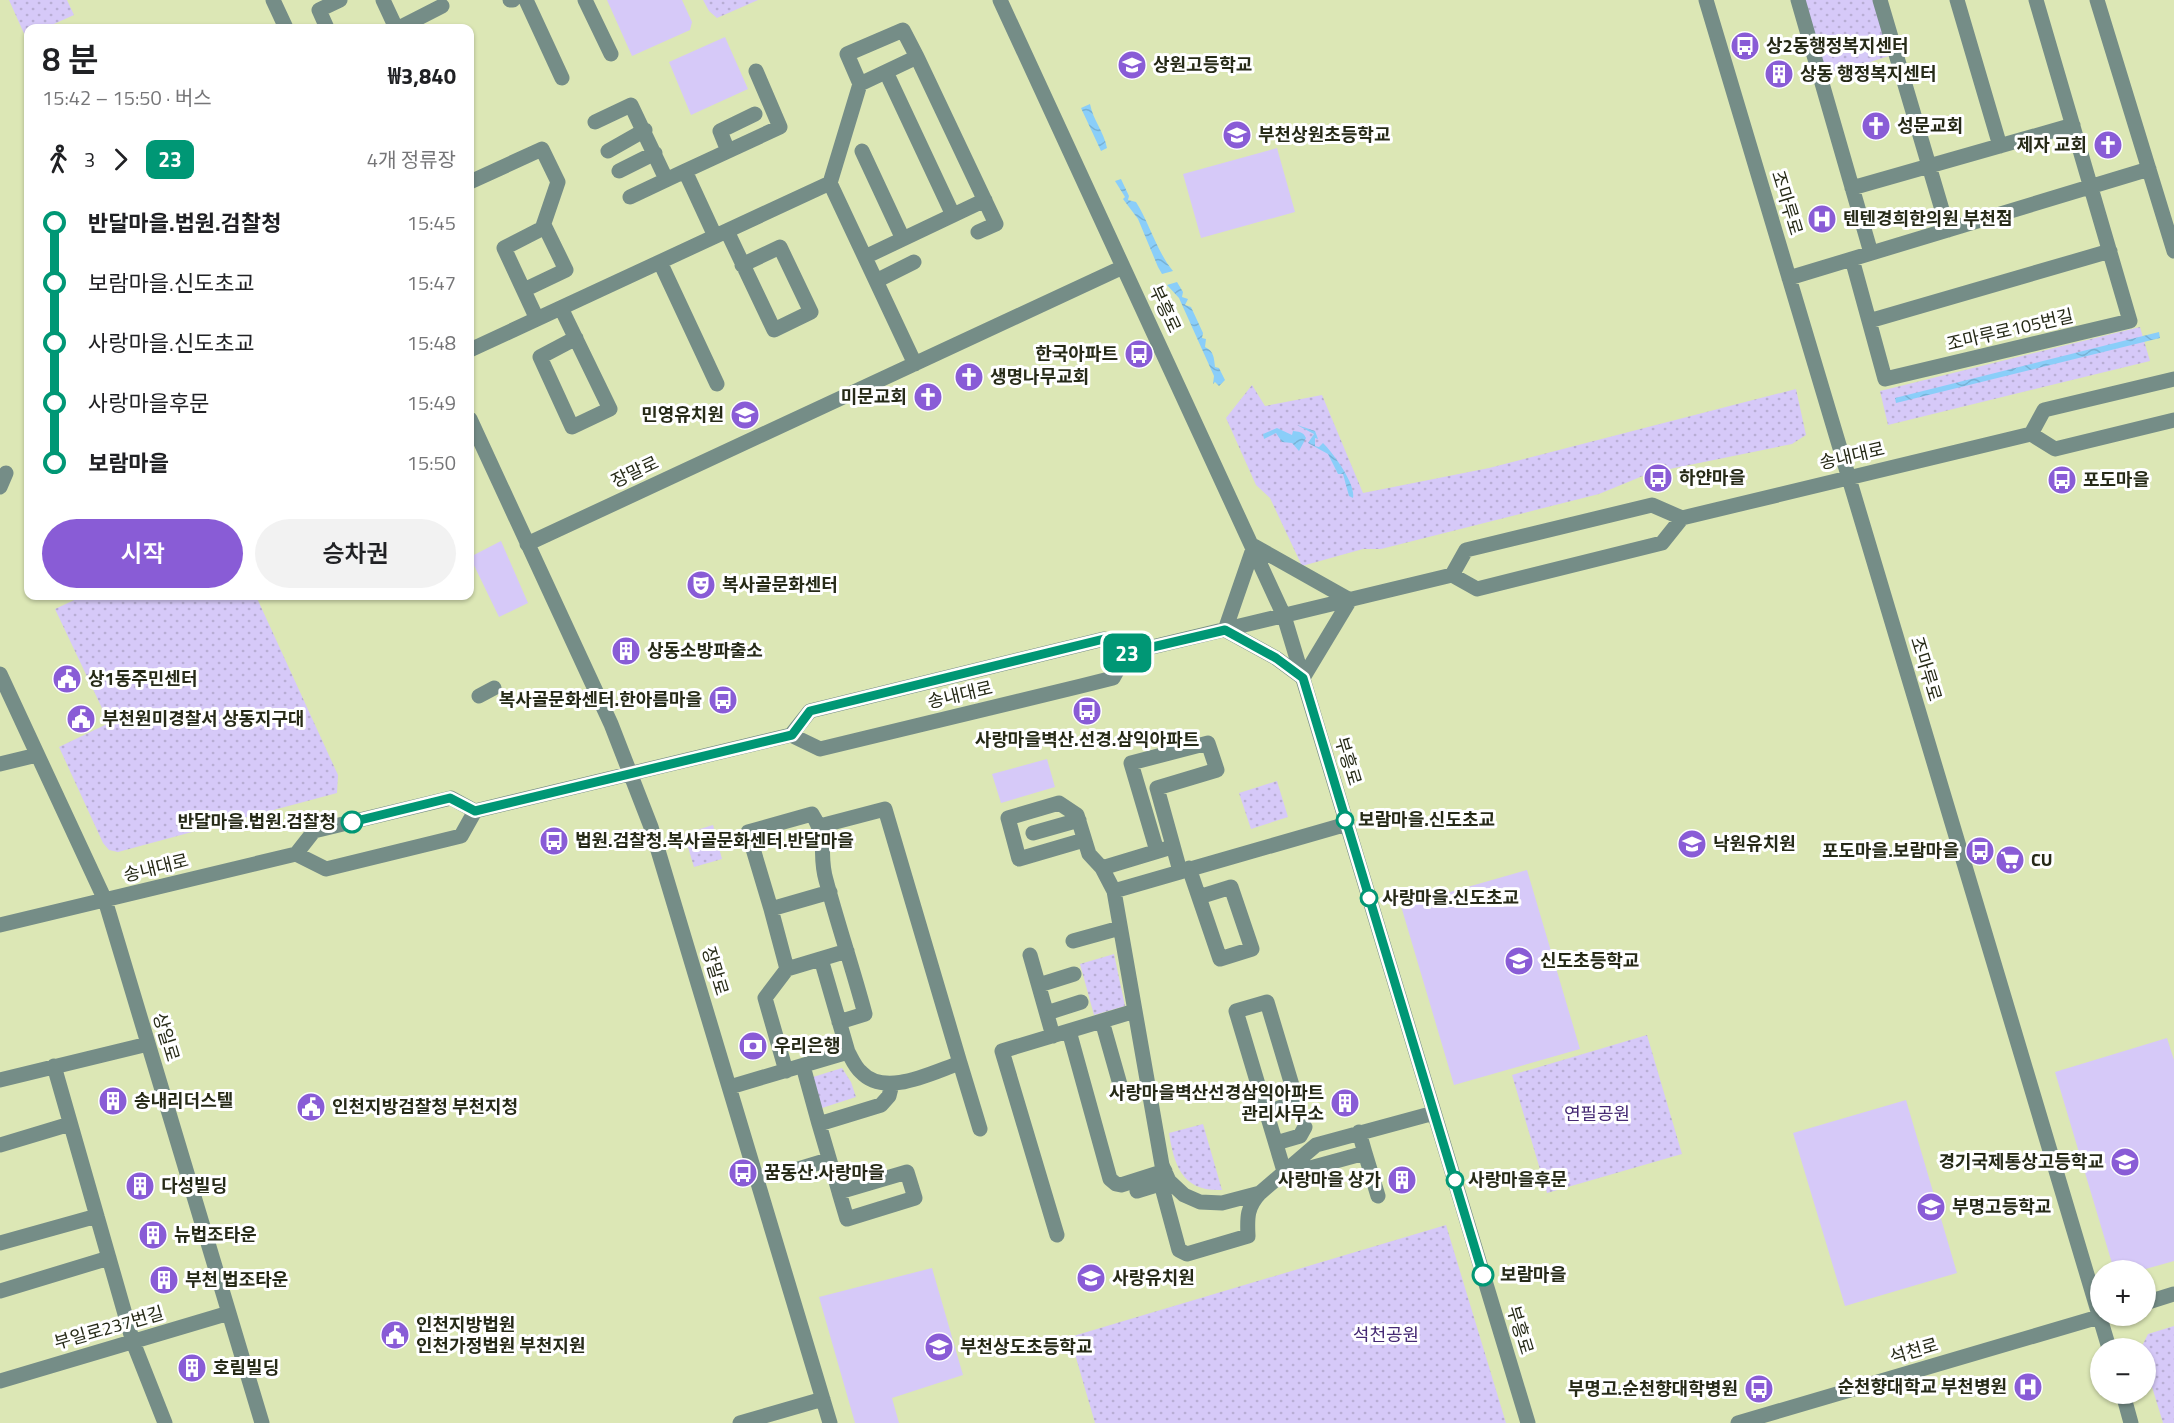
<!DOCTYPE html>
<html lang="ko">
<head>
<meta charset="utf-8">
<style>
	body { margin:0; font-family:"Titillium Web","Noto Sans KR",sans-serif; background:#f2f2f2; color:#202124; height:100vh; display:flex; flex-direction:column; font-size:22px; white-space:nowrap }
	* { box-sizing:border-box; margin:0 }
	p { font-size:20px; color:#757577 }
	.icon { flex:none; width:33px; height:33px; fill:none; stroke:currentColor; stroke-width:2; stroke-linecap:round; stroke-linejoin:round }
	.map { position:relative; flex:1; overflow:hidden }
	.panel { position:absolute; left:24px; top:24px; width:450px; height:576px; display:flex; flex-direction:column; background:#fff; border-radius:12px; box-shadow:0 2px 4px #0004 }
	.panel>* { flex:none }
	.badge { padding:0 12px; border-radius:9px; font-size:21px; line-height:39px }
	.fabs { position:absolute; left:2090px; top:1260px; display:grid; gap:12px }
	.fabs a { display:grid; place-items:center; width:66px; height:66px; border-radius:50%; background:#fff; box-shadow:0 2px 4px #0004; font-size:30px }
	.map>.badge { position:absolute; translate:-50% -50%; box-shadow:0 0 0 3px #fff }
	.legs { display:flex; align-items:center; gap:9px; height:66px; padding:0 18px; font-size:20px }
	.legs p { margin-inline-start:auto }
	.headline { display:flex; align-items:center; justify-content:space-between; height:102px; padding:0 18px }
	h1 { font-size:33px; font-weight:600; line-height:45px }
	.primary-button { display:flex; gap:12px; margin-top:auto; padding:12px 18px }
	.primary-button a { flex:1; height:69px; border-radius:36px; background:#895cd6; color:#fff; font-size:24px; font-weight:600; line-height:69px; text-align:center }
	.primary-button a+a { background:#f2f2f2; color:#202124 }
	ul { padding:0 18px; list-style:none }
	li { display:flex; align-items:center; gap:21px; height:60px; font-size:22px }
	li i { display:grid; place-items:center; width:9px; height:100%; margin:0 8px; background:currentColor }
	li i::after { content:''; width:15px; height:15px; margin:-8px; border:4px solid; border-radius:50%; background:#fff }
	li p { margin-inline-start:auto }
	li:first-child i { background:linear-gradient(#0000 50%,currentColor 0) }
	li:last-child i { background:linear-gradient(currentColor 50%,#0000 0) }
	.map>svg:first-child { display:block }
</style>
</head>
<body>
<div class="map">
<svg width="2174" height="1423" viewBox="0 0 2174 1423">
	<defs>
		<pattern id="park-dots" width="8" height="8" patternUnits="userSpaceOnUse" patternTransform="scale(1.5)"><rect width="8" height="8" fill="#d6c9f8"/><path d="M2 2h.1M6 6h.1" fill="none" stroke="#b8add4" stroke-width="1.8" stroke-linecap="round"/></pattern>
		<pattern id="water-waves" width="16" height="10" patternUnits="userSpaceOnUse" patternTransform="scale(1.5)"><rect width="16" height="10" fill="#8acef9"/><path d="M0 5q4-4 8 0t8 0" fill="none" stroke="#77b1d5"/></pattern>
	</defs>
	<rect width="100%" height="100%" fill="#dce7b5"/>
	<!-- grass -->
	<path fill="#d6c9f8" d="M 607,0 L 682,0 L 692,22 L 690,30 L 632,56 Z
		M 725,37 L 748,89 L 691,115 L 669,62 Z
		M 1277,148 L 1295,212 L 1201,238 L 1183,174 Z
		M 501,541 L 528,603 L 499,617 L 470,557 Z
		M 1047,759 L 1055,787 L 1001,803 L 992,774 Z
		M 1527,870 L 1580,1049 L 1454,1085 L 1401,906 Z
		M 2167,1038 L 2174,1060 L 2174,1261 L 2142,1270 L 2114,1270 L 2055,1072 Z
		M 1906,1100 L 1957,1273 L 1845,1306 L 1793,1133 Z
		M 932,1268 L 963,1375 L 892,1398 L 899,1423 L 855,1423 L 819,1297 Z"/>
	<!-- park -->
	<path fill="url(#park-dots)" d="M 9,0 L 67,0 L 74,15 L 45,28 L 28,28 L 26,38 Z
		M 703,0 L 758,0 L 717,18 L 709,11 Z
		M 1804,0 L 1875,0 L 1892,55 L 1827,76 Z
		M 2140,327 L 2150,361 L 1888,425 L 1880,391 Z
		M 1252,385 L 1265,406 L 1322,395 L 1363,493 L 1489,468 L 1796,389 L 1806,435 L 1792,444 L 1650,473 L 1599,494 L 1381,549 L 1363,549 L 1302,566 L 1270,498 L 1256,485 L 1226,418 Z
		M 83,596 L 256,596 L 338,775 L 337,793 L 118,852 L 109,850 L 103,843 L 59,747 L 109,723 L 55,609 Z
		M 1277,781 L 1288,817 L 1251,829 L 1239,793 Z
		M 713,825 L 722,859 L 694,867 L 684,834 Z
		M 1114,954 L 1125,1006 L 1094,1015 L 1080,964 Z
		M 1647,1035 L 1682,1154 L 1547,1193 L 1512,1075 Z
		M 842,1068 L 851,1082 L 856,1097 L 822,1108 L 813,1077 Z
		M 1203,1124 L 1222,1190 C 1183,1192 1174,1166 1169,1133 Z
		M 1446,1225 L 1506,1423 L 1095,1423 L 1070,1337 Z
		M 2174,1326 L 2174,1423 L 2163,1423 L 2145,1364 L 2145,1348 L 2141,1348 L 2148,1334 Z"/>
	<!-- water -->
	<path fill="url(#water-waves)" d="M 1090,104 C 1093,120 1104,132 1107,148 L 1101,151 L 1081,108 Z
		M 1121,179 L 1129,196 L 1128,200 L 1136,202 C 1149,222 1157,252 1173,271 L 1162,274 L 1158,267 L 1138,219 L 1123,199 L 1125,197 L 1115,181 Z
		M 1177,282 L 1183,292 L 1182,297 L 1188,299 L 1185,305 L 1191,307 L 1203,333 L 1202,338 L 1206,339 L 1205,347 C 1214,351 1214,358 1215,367 L 1219,368 L 1225,380 L 1219,386 L 1215,382 L 1213,384 L 1214,376 L 1179,298 L 1167,285 Z
		M 2159,332 L 2160,338 L 1896,403 L 1895,398 Z
		M 1297,425 L 1315,431 L 1318,439 L 1315,438 L 1315,446 L 1319,447 L 1323,443 C 1333,453 1356,484 1353,498 L 1349,496 L 1343,474 L 1338,474 L 1328,454 L 1308,443 L 1314,434 Z
		M 1277,428 L 1292,435 L 1293,431 C 1298,432 1303,431 1306,438 L 1299,451 L 1292,443 L 1282,442 L 1276,433 L 1264,439 L 1263,434 Z"/>
	<g fill="none" stroke-linecap="round" stroke-linejoin="round">
		<!-- minor -->
		<path stroke="#758d87" stroke-width="15" d="M 273,0 L 286,28
			M 383,0 L 396,28
			M 510,0 L 513,0
			M 526,0 L 562,78
			M 585,0 L 611,54
			M 1000,0 L 1284,616 L 1528,1423
			M 1706,0 L 2109,1348
			M 1798,0 L 1871,253
			M 1880,0 L 1948,230
			M 1957,0 L 2000,146
			M 2097,0 L 2174,251
			M 327,28 L 319,10 L 340,0
			M 399,28 L 442,6
			M 886,72 L 953,215
			M 860,84 L 847,54 L 903,30 L 917,57
			M 595,122 L 631,105 L 666,179
			M 608,151 L 645,130
			M 728,151 L 720,131 L 755,114
			M 862,151 L 903,239
			M 619,171 L 655,153
			M 685,171 L 780,127 L 756,71
			M 470,182 L 542,149 L 558,182 L 542,229
			M 1852,188 L 2073,125
			M 630,197 L 685,171 L 715,236
			M 727,231 L 774,330 L 811,312 L 780,247 L 742,265
			M 865,257 L 985,200
			M 1852,259 L 1885,379 L 2130,321 L 2036,0
			M 660,262 L 717,384
			M 1789,278 L 2149,169
			M 876,281 L 914,262
			M 524,290 L 566,270 L 545,227 L 504,248 L 537,319
			M 561,308 L 610,409 L 572,427 L 540,357 L 576,338
			M 1869,321 L 2110,251
			M 470,350 L 830,183
			M 915,364 L 830,183 L 860,84 L 917,57 L 996,224 L 978,232
			M 470,419 L 611,724 L 651,827 L 830,1423
			M 2031,434 L 2044,410 L 2174,379
			M 0,487 L 6,473
			M 527,544 L 1123,267
			M 1254,546 L 1350,600 L 1303,678
			M 1452,575 L 1466,550 L 1652,505 L 1682,518 L 2031,434 L 2055,449 L 2174,420
			M 1225,630 L 1276,658 L 1303,678
			M 1225,630 L 1254,546
			M 0,674 L 105,900 L 262,1423
			M 479,696 L 494,688
			M 791,735 L 820,749 L 1081,686 L 1113,678 L 1127,653
			M 0,764 L 37,755
			M 1347,824 L 1114,891 L 1162,1165 L 1169,1181 L 1184,1195 L 1200,1202 L 1222,1203 L 1260,1193 L 1316,1145 L 1434,1113
			M 1033,833 L 1079,820
			M 1084,840 L 1019,859 L 1008,818 L 1059,803 L 1077,815 L 1089,854 L 1102,868 L 1114,891
			M 1157,851 L 1131,763 L 1208,743 L 1217,770 L 1157,788 L 1180,871
			M 296,854 L 326,869 L 461,836 L 475,811
			M 1102,868 L 1165,849
			M 1189,868 L 1220,959 L 1252,949 L 1231,887 L 1199,897
			M 830,892 L 771,909 L 748,832 L 812,814 C 829,841 818,853 826,880 C 838,925 853,969 865,1014 L 839,1022
			M 771,909 L 787,969 L 765,998 L 786,1071
			M 0,925 L 296,854 L 314,831 L 451,798 L 475,811 L 791,735 L 810,711 L 1104,639 L 1127,653 L 1452,575 L 1477,589 L 1662,543 L 1682,518
			M 1073,941 L 1120,928
			M 1030,955 L 1053,1036
			M 821,959 L 848,1052
			M 787,969 L 847,951
			M 1039,985 L 1074,974
			M 1047,1013 L 1081,1002
			M 1102,1021 L 1121,1088
			M 1069,1031 L 1110,1179 L 1116,1184 L 1121,1185 L 1165,1171
			M 960,1063 L 980,1129
			M 54,1066 L 133,1342 L 165,1423
			M 803,1066 L 819,1124 L 881,1105 L 889,1096 L 892,1084
			M 0,1080 L 148,1044
			M 730,1087 L 848,1052 C 852,1059 855,1067 861,1072 C 885,1098 933,1072 960,1063 L 885,809 L 820,826
			M 1267,1112 L 1297,1102 L 1267,1002 L 1236,1011 L 1284,1171
			M 819,1124 L 839,1192 L 907,1172 L 915,1198 L 847,1219 L 839,1192
			M 1276,1143 L 1300,1136 L 1305,1127
			M 0,1145 L 70,1124
			M 1365,1153 L 1378,1196
			M 785,1173 L 828,1160
			M 1281,1176 L 1365,1153 L 1359,1132
			M 1169,1181 L 1163,1191 L 1179,1250 L 1187,1254 L 1248,1236 C 1247,1217 1247,1207 1260,1193
			M 1137,1191 L 1163,1183
			M 1057,1235 L 1002,1051 L 1135,1011
			M 0,1243 L 97,1216
			M 0,1291 L 109,1258
			M 2145,1303 L 2174,1294
			M 0,1381 L 229,1313
			M 2123,1394 L 2131,1423
			M 740,1423 L 823,1399
			M 1738,1423 L 2102,1316"/>
	</g>
	<g fill="none" stroke-linecap="round" stroke-linejoin="round">
		<!-- line-1 casing -->
		<g stroke="#fff" stroke-width="14">
			<path id="line-1" d="M 352,822 L 450,798 L 475,811 L 792,735 L 810,711 L 1104,639 L 1127,653 L 1225,630 L 1276,658 L 1303,678 L 1483,1275"/>
		</g>
		<!-- line-1 -->
		<use href="#line-1" stroke="#009775" stroke-width="9"/>
	</g>
	<!-- icons -->
	<defs>
		<g id="bus-disc" transform="scale(1.5)"><circle r="9.5" fill="#895cd6" stroke="#fff"/><path d="M-5-6H5V4H4V6H2V4H-2V6H-4V4H-5ZM-3.5-4V0h7V-4ZM-3.5 1.2v1.5H-2V1.2ZM2 1.2v1.5H3.5V1.2Z" fill="#fff"/></g>
		<g id="school-disc" transform="scale(1.5)"><circle r="9.5" fill="#895cd6" stroke="#fff"/><path d="M0-5L7-2L0 1L-7-2ZM-4 1L0 2.5L4 1V4Q0 6-4 4Z" fill="#fff"/></g>
		<g id="building-disc" transform="scale(1.5)"><circle r="9.5" fill="#895cd6" stroke="#fff"/><path d="M-4-6H4V6H1V3H-1V6H-4ZM-2.5-4.3h1.7v1.8h-1.7ZM.8-4.3h1.7v1.8H.8ZM-2.5-1h1.7V.8h-1.7ZM.8-1h1.7V.8H.8Z" fill="#fff"/></g>
		<g id="church-disc" transform="scale(1.5)"><circle r="9.5" fill="#895cd6" stroke="#fff"/><path d="M-1.2-6h2.4v3.5h3.3v2.4h-3.3V6h-2.4V-.1h-3.3v-2.4h3.3Z" fill="#fff"/></g>
		<g id="hospital-disc" transform="scale(1.5)"><circle r="9.5" fill="#895cd6" stroke="#fff"/><path d="M-5-5h3v3.5h4V-5h3V5h-3V1.5h-4V5h-3Z" fill="#fff"/></g>
		<g id="theatre-disc" transform="scale(1.5)"><circle r="9.5" fill="#895cd6" stroke="#fff"/><path d="M-5-5.5Q0-4 5-5.5V0Q5 5 0 6Q-5 5-5 0ZM-3.3-2.5H-1v1.5H-3.3ZM1-2.5H3.3v1.5H1ZM-2.8 1Q0 5.5 2.8 1Z" fill="#fff"/></g>
		<g id="civic-disc" transform="scale(1.5)"><circle r="9.5" fill="#895cd6" stroke="#fff"/><path d="M-.6-6.5H3V-4.5H.6V-3L4-1V1h2V6H-6V1h2V-1L-.6-3ZM-1.2 2.5V6h2.4V2.5Z" fill="#fff"/></g>
		<g id="supermarket-disc" transform="scale(1.5)"><circle r="9.5" fill="#895cd6" stroke="#fff"/><path d="M-6-5.5h2.5l.6 2H6L4.5 2H-2.5L-4.4-4H-6ZM-1.5 3.2a1.3 1.3 0 1 0 .1 0ZM3 3.2a1.3 1.3 0 1 0 .1 0Z" fill="#fff"/></g>
		<g id="bank-disc" transform="scale(1.5)"><circle r="9.5" fill="#895cd6" stroke="#fff"/><path d="M-6-4H6V4H-6ZM0-2.3a2.3 2.3 0 1 0 0 4.6a2.3 2.3 0 1 0 0-4.6Z" fill="#fff"/></g>
	</defs>
	<g fill-rule="evenodd">
		<use href="#bus-disc" x="1745" y="46"/>
		<use href="#school-disc" x="1132" y="65"/>
		<use href="#building-disc" x="1779" y="74"/>
		<use href="#church-disc" x="1876" y="126"/>
		<use href="#school-disc" x="1237" y="135"/>
		<use href="#church-disc" x="2108" y="145"/>
		<use href="#hospital-disc" x="1822" y="219"/>
		<use href="#bus-disc" x="1139" y="354"/>
		<use href="#church-disc" x="969" y="377"/>
		<use href="#church-disc" x="928" y="397"/>
		<use href="#school-disc" x="745" y="415"/>
		<use href="#bus-disc" x="1658" y="478"/>
		<use href="#bus-disc" x="2062" y="480"/>
		<use href="#theatre-disc" x="701" y="585"/>
		<use href="#building-disc" x="626" y="651"/>
		<use href="#civic-disc" x="67" y="679"/>
		<use href="#bus-disc" x="723" y="700"/>
		<use href="#bus-disc" x="1087" y="711"/>
		<use href="#civic-disc" x="81" y="719"/>
		<use href="#bus-disc" x="554" y="841"/>
		<use href="#school-disc" x="1692" y="844"/>
		<use href="#bus-disc" x="1980" y="851"/>
		<use href="#supermarket-disc" x="2010" y="860"/>
		<use href="#school-disc" x="1519" y="961"/>
		<use href="#bank-disc" x="753" y="1046"/>
		<use href="#building-disc" x="113" y="1101"/>
		<use href="#building-disc" x="1345" y="1103"/>
		<use href="#civic-disc" x="311" y="1107"/>
		<use href="#school-disc" x="2125" y="1162"/>
		<use href="#bus-disc" x="743" y="1173"/>
		<use href="#building-disc" x="1402" y="1180"/>
		<use href="#building-disc" x="140" y="1186"/>
		<use href="#school-disc" x="1931" y="1207"/>
		<use href="#building-disc" x="153" y="1235"/>
		<use href="#school-disc" x="1091" y="1278"/>
		<use href="#building-disc" x="164" y="1280"/>
		<use href="#civic-disc" x="395" y="1335"/>
		<use href="#school-disc" x="939" y="1347"/>
		<use href="#building-disc" x="192" y="1368"/>
		<use href="#hospital-disc" x="2028" y="1387"/>
		<use href="#bus-disc" x="1759" y="1389"/>
	</g>
	<!-- markers -->
	<g fill="#fff" stroke="#009775" stroke-width="3">
		<circle cx="1345" cy="820" r="8"/>
		<circle cx="352" cy="822" r="10"/>
		<circle cx="1369" cy="898" r="8"/>
		<circle cx="1455" cy="1180" r="8"/>
		<circle cx="1483" cy="1275" r="10"/>
	</g>
	<g text-anchor="middle" stroke-width="6" stroke-linejoin="round" paint-order="stroke">
		<!-- poi labels -->
		<g font-size="18" font-weight="bold" fill="#262a17" stroke="#fff" text-anchor="start">
			<text x="1766" y="52">상2동행정복지센터</text>
			<text x="1153" y="71">상원고등학교</text>
			<text x="1800" y="80">상동 행정복지센터</text>
			<text x="1897" y="132">성문교회</text>
			<text x="1258" y="141">부천상원초등학교</text>
			<text x="2087" y="151" text-anchor="end">제자 교회</text>
			<text x="1843" y="225">텐텐경희한의원 부천점</text>
			<text x="1118" y="360" text-anchor="end">한국아파트</text>
			<text x="990" y="383">생명나무교회</text>
			<text x="907" y="403" text-anchor="end">미문교회</text>
			<text x="724" y="421" text-anchor="end">민영유치원</text>
			<text x="1679" y="484">하얀마을</text>
			<text x="2083" y="486">포도마을</text>
			<text x="722" y="591">복사골문화센터</text>
			<text x="647" y="657">상동소방파출소</text>
			<text x="88" y="685">상1동주민센터</text>
			<text x="702" y="706" text-anchor="end">복사골문화센터.한아름마을</text>
			<text x="102" y="725">부천원미경찰서 상동지구대</text>
			<text x="1087" y="746" text-anchor="middle">사랑마을벽산.선경.삼익아파트</text>
			<text x="575" y="847">법원.검찰청.복사골문화센터.반달마을</text>
			<text x="1713" y="850">낙원유치원</text>
			<text x="1959" y="857" text-anchor="end">포도마을.보람마을</text>
			<text x="2031" y="866">CU</text>
			<text x="1540" y="967">신도초등학교</text>
			<text x="774" y="1052">우리은행</text>
			<text x="1324" y="1099" text-anchor="end">사랑마을벽산선경삼익아파트<tspan x="1324" dy="21">관리사무소</tspan></text>
			<text x="134" y="1107">송내리더스텔</text>
			<text x="332" y="1113">인천지방검찰청 부천지청</text>
			<text x="2104" y="1168" text-anchor="end">경기국제통상고등학교</text>
			<text x="764" y="1179">꿈동산.사랑마을</text>
			<text x="1381" y="1186" text-anchor="end">사랑마을 상가</text>
			<text x="161" y="1192">다성빌딩</text>
			<text x="1952" y="1213">부명고등학교</text>
			<text x="174" y="1241">뉴법조타운</text>
			<text x="1112" y="1284">사랑유치원</text>
			<text x="185" y="1286">부천 법조타운</text>
			<text x="416" y="1331">인천지방법원<tspan x="416" dy="21">인천가정법원 부천지원</tspan></text>
			<text x="960" y="1353">부천상도초등학교</text>
			<text x="213" y="1374">호림빌딩</text>
			<text x="2007" y="1393" text-anchor="end">순천향대학교 부천병원</text>
			<text x="1738" y="1395" text-anchor="end">부명고.순천향대학병원</text>
		</g>
		<!-- street labels -->
		<g font-size="18" fill="#262a17" stroke="#fff">
			<text transform="translate(1787 203) rotate(73)" y="6">조마루로</text>
			<text transform="translate(1165 309) rotate(65)" y="6">부흥로</text>
			<text transform="translate(2010 330) rotate(-13)" y="6">조마루로105번길</text>
			<text transform="translate(1852 456) rotate(-13)" y="6">송내대로</text>
			<text transform="translate(635 472) rotate(-25)" y="6">장말로</text>
			<text transform="translate(1926 669) rotate(73)" y="6">조마루로</text>
			<text transform="translate(960 695) rotate(-13)" y="6">송내대로</text>
			<text transform="translate(1348 761) rotate(73)" y="6">부흥로</text>
			<text transform="translate(156 868) rotate(-14)" y="6">송내대로</text>
			<text transform="translate(715 971) rotate(73)" y="6">장말로</text>
			<text transform="translate(166 1037) rotate(73)" y="6">상일로</text>
			<text transform="translate(109 1328) rotate(-16)" y="6">부일로237번길</text>
			<text transform="translate(1520 1330) rotate(73)" y="6">부흥로</text>
			<text transform="translate(1914 1351) rotate(-16)" y="6">석천로</text>
		</g>
		<!-- stop labels -->
		<g font-size="18" font-weight="bold" fill="#262a17" stroke="#fff" text-anchor="start">
			<text x="1358" y="826">보람마을.신도초교</text>
			<text x="336" y="828" text-anchor="end">반달마을.법원.검찰청</text>
			<text x="1382" y="904">사랑마을.신도초교</text>
			<text x="1468" y="1186">사랑마을후문</text>
			<text x="1500" y="1281">보람마을</text>
		</g>
		<!-- park labels -->
		<g font-size="18" fill="#452973" stroke="#fff">
			<text x="1597" y="1120">연필공원</text>
			<text x="1386" y="1341">석천공원</text>
		</g>
	</g>
</svg>
<div class="fabs">
<a>+</a>
<a>−</a>
</div>
<b class="badge" style="left:1127px;top:653px;background:#009775;color:#fff">23</b>
<section class="panel">
<div class="headline"><div><h1>8 분</h1><p>15:42 – 15:50 · 버스</p></div><b>₩3,840</b></div>
<div class="legs"><svg class="icon" aria-label="walk" viewBox="0 0 24 24"><circle cx="13" cy="4" r="2"/><path d="M13 8l-2 6 4 7M11 14l-3 7M7 12l3-4h3l4 4"/></svg>3<svg class="icon" aria-label="forward" viewBox="0 0 24 24"><path d="M9 5l7 7-7 7"/></svg><b class="badge" style="background:#009775;color:#fff">23</b><p>4개 정류장</p></div>
<ul>
<li><i style="color:#009775"></i><b>반달마을.법원.검찰청</b><p>15:45</p></li>
<li><i style="color:#009775"></i><span>보람마을.신도초교</span><p>15:47</p></li>
<li><i style="color:#009775"></i><span>사랑마을.신도초교</span><p>15:48</p></li>
<li><i style="color:#009775"></i><span>사랑마을후문</span><p>15:49</p></li>
<li><i style="color:#009775"></i><b>보람마을</b><p>15:50</p></li>
</ul>
<div class="primary-button"><a>시작</a><a>승차권</a></div>
</section>
</div>
</body>
</html>
